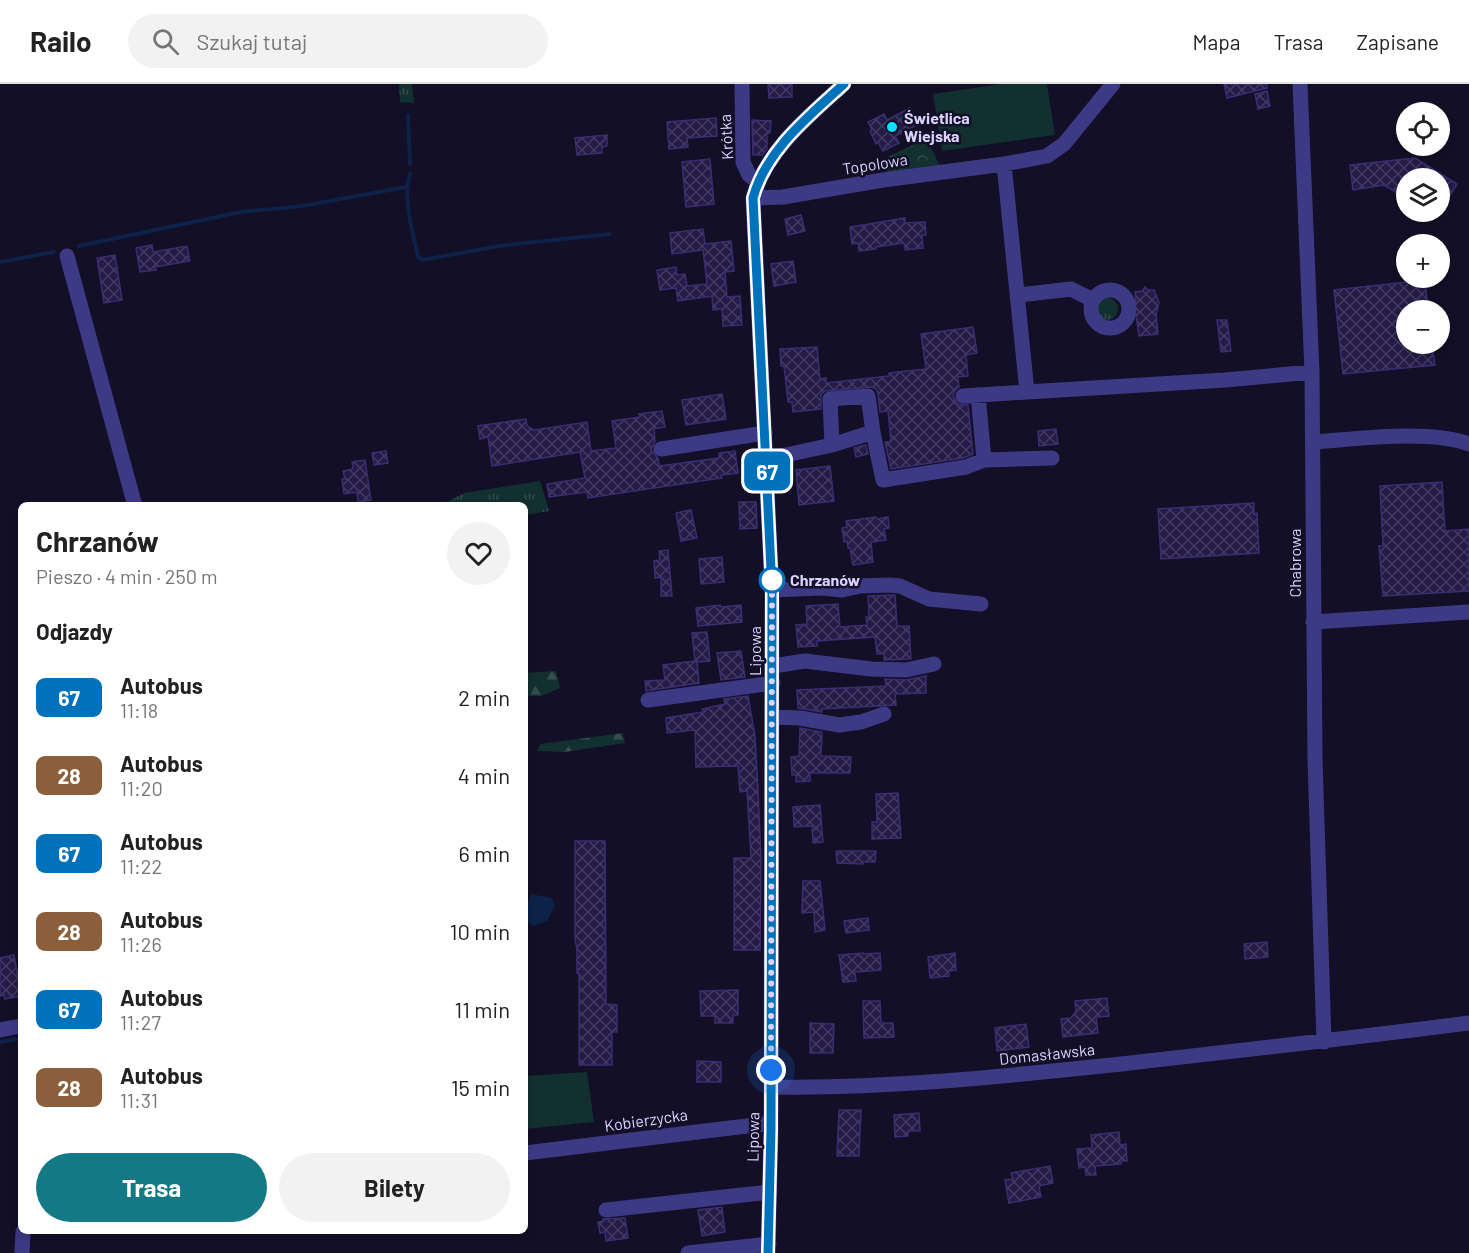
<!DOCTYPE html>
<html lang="pl">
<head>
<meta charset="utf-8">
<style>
	body { margin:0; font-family:Barlow,sans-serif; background:#f2f2f2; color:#222; height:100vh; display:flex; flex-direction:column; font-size:22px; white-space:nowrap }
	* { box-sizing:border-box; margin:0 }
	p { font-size:20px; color:#767676 }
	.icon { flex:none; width:33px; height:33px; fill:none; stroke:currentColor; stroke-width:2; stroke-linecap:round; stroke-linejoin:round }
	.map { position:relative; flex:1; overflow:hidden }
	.side { position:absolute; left:18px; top:418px; width:510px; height:732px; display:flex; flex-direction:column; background:#fff; border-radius:9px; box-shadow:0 3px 9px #0003 }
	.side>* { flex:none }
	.badge { padding:0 12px; border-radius:9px; font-size:21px; line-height:39px }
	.buttons { position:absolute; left:1396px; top:18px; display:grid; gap:12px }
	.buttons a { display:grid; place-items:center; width:54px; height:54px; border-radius:50%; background:#fff; box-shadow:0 3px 9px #0003; font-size:30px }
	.you { position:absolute; width:30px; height:30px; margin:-15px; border:4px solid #fff; border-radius:50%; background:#1a73e8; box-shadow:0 0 0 9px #1a73e833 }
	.map>.badge { position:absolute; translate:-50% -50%; box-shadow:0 0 0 3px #fff }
	h2 { padding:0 18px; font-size:22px; line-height:54px }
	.round { display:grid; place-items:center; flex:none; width:63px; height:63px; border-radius:32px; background:#f2f2f2 }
	.summary { display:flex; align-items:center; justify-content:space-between; height:102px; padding:0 18px }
	h1 { font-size:28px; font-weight:700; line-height:45px }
	.cta { display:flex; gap:12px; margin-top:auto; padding:12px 18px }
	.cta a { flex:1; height:69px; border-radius:36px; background:#137a85; color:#fff; font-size:24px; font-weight:700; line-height:69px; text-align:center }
	.cta a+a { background:#f2f2f2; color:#222 }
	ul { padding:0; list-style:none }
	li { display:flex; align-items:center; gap:18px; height:78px; padding:0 18px }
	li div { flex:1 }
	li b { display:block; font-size:22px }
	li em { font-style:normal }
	li .badge { min-width:66px; font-weight:700; text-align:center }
	header { display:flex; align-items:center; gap:36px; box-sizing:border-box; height:84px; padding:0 30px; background:#fff; border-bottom:2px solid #e0e0e0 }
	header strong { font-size:28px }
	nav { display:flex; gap:33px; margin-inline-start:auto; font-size:21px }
	.search { width:420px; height:54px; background:#f2f2f2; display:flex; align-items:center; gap:15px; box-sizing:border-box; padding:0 21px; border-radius:33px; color:#767676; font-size:22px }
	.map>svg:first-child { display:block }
</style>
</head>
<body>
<header>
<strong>Railo</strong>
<div class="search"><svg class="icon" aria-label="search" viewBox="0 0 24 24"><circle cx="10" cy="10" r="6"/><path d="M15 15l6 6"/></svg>Szukaj tutaj</div>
<nav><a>Mapa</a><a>Trasa</a><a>Zapisane</a></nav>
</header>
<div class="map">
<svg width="1469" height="1169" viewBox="0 0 1469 1169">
	<defs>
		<pattern id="grass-tufts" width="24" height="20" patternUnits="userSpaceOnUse" patternTransform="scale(1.5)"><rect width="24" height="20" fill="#12302f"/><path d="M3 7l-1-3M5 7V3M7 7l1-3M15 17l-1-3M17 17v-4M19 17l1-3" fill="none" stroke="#344d4e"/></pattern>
		<pattern id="forest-firs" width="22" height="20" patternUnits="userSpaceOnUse" patternTransform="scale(1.5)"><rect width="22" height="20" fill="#12302f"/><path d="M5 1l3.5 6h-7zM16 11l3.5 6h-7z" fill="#344d4e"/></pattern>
		<pattern id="park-crowns" width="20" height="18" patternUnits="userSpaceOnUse" patternTransform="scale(1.5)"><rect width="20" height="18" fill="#12302f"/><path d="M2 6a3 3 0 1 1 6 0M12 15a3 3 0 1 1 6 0" fill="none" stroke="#344d4e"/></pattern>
		<pattern id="building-cross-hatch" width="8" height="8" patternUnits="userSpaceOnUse" patternTransform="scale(1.5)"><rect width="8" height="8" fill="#241b47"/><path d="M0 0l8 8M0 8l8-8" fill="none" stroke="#433b63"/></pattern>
	</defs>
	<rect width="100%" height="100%" fill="#130f26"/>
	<!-- grass -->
	<path fill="url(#grass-tufts)" d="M 399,0 L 412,0 L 414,19 L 400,18 Z
		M1096 225a11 11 0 1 1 22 0a11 11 0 1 1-22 0Z
		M 540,397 L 549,427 L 525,431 L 525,422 L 441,421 L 464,409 Z"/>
	<!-- forest -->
	<path fill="url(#forest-firs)" d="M 556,587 L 560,604 L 541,612 L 525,612 L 525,589 Z
		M 623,649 L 625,659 L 565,668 L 538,667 L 540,660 Z"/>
	<!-- park -->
	<path fill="url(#park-crowns)" d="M 926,54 L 940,82 L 888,90 L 882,76 Z"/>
	<!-- pitch -->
	<path fill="#12302f" d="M 1002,0 L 1047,0 L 1055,51 L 942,67 L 933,10 Z
		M 587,988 L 594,1038 L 525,1045 L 525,992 Z"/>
	<!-- water -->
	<path fill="#0c2248" d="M 531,810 L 552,814 L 555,822 L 547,837 L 533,842 L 526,838 L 526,822 Z"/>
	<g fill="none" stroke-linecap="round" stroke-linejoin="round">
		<!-- stream -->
		<path stroke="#0c2248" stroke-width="4" d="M 408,31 L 410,80
			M 410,90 C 402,116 413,147 418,173 L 422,176 L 505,161 L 610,150
			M 79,162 L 241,128 L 302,122 L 406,103
			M 0,178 L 54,168
			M 0,958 L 21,954"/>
	</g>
	<!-- building -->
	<path fill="url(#building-cross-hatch)" stroke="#3b2d73" stroke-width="1.5" d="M 768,0 L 792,0 L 792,13 L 769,14 Z
		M 1224,0 L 1267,0 L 1267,4 L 1227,14 Z
		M 1267,7 L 1270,22 L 1258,25 L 1255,10 Z
		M 910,24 L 919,40 L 895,52 L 899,59 L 883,67 L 878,58 L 876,60 L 870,47 L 872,46 L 868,38 L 884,30 L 887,36 Z
		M 716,34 L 717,52 L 687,54 L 688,63 L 669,65 L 667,38 Z
		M 752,36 L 771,37 L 770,49 L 767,49 L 767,65 L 762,71 L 753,71 Z
		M 607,51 L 607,62 L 602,63 L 602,69 L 577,71 L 575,54 Z
		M 1415,74 L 1457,100 L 1440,128 L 1440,94 L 1407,94 L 1407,115 L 1384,101 L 1353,106 L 1350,81 Z
		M 710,75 L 714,120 L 686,123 L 682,78 Z
		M 801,131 L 805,147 L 788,151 L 785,135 Z
		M 905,134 L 905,139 L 925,138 L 926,151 L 922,151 L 923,164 L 905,166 L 904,159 L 876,163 L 876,165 L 859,167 L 858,159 L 852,160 L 850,143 Z
		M 703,145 L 705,160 L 731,157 L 734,187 L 725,188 L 727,213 L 740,212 L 742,241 L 723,242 L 722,225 L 713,226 L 712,212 L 678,217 L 676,204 L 660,206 L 657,186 L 676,183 L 677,191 L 685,190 L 687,202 L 707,200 L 703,166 L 672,170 L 670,149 Z
		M 152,161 L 153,168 L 187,162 L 190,177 L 155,183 L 156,186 L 140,188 L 136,164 Z
		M 115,171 L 122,216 L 104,219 L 97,174 Z
		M 793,177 L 796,198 L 774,202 L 771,180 Z
		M 1425,196 L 1428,226 L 1407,226 L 1407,260 L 1432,260 L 1435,281 L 1343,290 L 1334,206 Z
		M 1145,203 L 1148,206 L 1154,206 L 1159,218 L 1156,230 L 1158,250 L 1139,252 L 1134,217 L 1136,217 L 1135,208 L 1142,207 Z
		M 1217,236 L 1227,236 L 1231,267 L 1221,268 Z
		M 973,243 L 977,269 L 966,271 L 968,292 L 958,293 L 959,303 L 955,307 L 953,312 L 958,320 L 968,321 L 973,370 L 963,374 L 891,385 L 885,358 L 891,357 L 888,327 L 880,328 L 878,310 L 876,305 L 871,303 L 825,307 L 821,311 L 821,325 L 793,328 L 792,318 L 788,318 L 784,282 L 781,282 L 780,265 L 817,263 L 820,295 L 826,294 L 826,299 L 889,292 L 889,289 L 926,285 L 921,250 Z
		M 722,310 L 726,335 L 686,341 L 682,316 Z
		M 662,327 L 665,343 L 654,345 L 655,357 L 651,366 L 658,374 L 659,382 L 719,374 L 719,369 L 735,367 L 738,389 L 721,391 L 722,394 L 588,414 L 587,408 L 549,413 L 547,400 L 585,394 L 580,368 L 492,382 L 488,353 L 480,355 L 478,342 L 526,335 L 527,342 L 534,346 L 587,338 L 591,367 L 616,364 L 612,337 L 640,333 L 639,330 Z
		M 1056,345 L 1058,360 L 1039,362 L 1038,347 Z
		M 866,361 L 868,370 L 856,373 L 854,364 Z
		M 386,367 L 388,379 L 374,381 L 372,369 Z
		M 365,376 L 371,416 L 358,418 L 357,408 L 344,410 L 342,395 L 345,395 L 343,387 L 353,385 L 352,378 Z
		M 830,382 L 834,417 L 799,421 L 796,386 Z
		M 1442,398 L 1445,447 L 1469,445 L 1469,507 L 1383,512 L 1379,462 L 1383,462 L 1380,402 Z
		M 739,418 L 756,418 L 757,444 L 740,445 Z
		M 1254,419 L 1254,430 L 1257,429 L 1259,469 L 1161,475 L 1158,425 Z
		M 691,426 L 697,454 L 681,457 L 676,429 Z
		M 876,433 L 877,435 L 888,433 L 889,444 L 884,445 L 886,456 L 871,458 L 873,478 L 853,481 L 850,464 L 848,464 L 847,457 L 844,458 L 842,444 L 847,443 L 846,437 Z
		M 668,466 L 672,512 L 661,512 L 661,493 L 655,494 L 654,477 L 660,476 L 659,467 Z
		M 722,473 L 724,498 L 701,500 L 699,475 Z
		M 895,511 L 897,542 L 909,542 L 911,575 L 884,576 L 884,570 L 877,570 L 875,553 L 817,557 L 817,562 L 798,563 L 796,541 L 807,540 L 806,522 L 838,520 L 840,543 L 867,541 L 866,533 L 869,533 L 868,512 Z
		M 720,521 L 720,523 L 741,521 L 742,538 L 698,542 L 696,524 Z
		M 707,548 L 710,577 L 697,578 L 699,599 L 646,607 L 645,597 L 665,596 L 663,581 L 695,577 L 692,549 Z
		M 741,567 L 745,593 L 721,596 L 717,569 Z
		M 926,592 L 926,609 L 895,610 L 896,621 L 822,625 L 822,628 L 798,624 L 797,606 L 886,602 L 885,595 L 906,596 Z
		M 748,612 L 755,652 L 758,706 L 761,775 L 760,866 L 734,866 L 734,774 L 751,774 L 747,707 L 740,708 L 738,682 L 696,683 L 695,646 L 667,649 L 666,634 L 703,628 L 702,625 L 725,620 L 724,615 Z
		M 800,644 L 822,648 L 821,672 L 851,673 L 850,689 L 810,689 L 810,697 L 796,698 L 796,691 L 792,691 L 791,673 L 799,672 Z
		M 898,709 L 901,754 L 872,755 L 872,738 L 877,738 L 876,710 Z
		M 820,721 L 823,758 L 813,759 L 812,742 L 794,743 L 793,723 Z
		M 575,757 L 605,757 L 606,920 L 617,921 L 617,948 L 612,948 L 612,981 L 579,981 L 579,889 L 577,889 L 577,865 L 575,856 Z
		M 836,767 L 876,767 L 875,778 L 863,778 L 863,780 L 837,779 Z
		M 803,797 L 820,797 L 825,846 L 815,848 L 814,828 L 802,829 Z
		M 868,834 L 869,846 L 846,849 L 844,837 Z
		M 1267,858 L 1268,873 L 1245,875 L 1244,860 Z
		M 863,869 L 863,870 L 880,869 L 881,886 L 855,888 L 856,897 L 843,898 L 839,871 Z
		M 955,869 L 956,886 L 949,887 L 949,892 L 930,894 L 928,873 Z
		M 14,871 L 21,912 L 5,915 L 4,911 L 0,912 L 0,874 Z
		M 738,906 L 738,931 L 733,931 L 733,939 L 715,939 L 715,932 L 701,932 L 700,907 Z
		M 1107,914 L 1109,932 L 1096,933 L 1098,949 L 1063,953 L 1061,935 L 1071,934 L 1076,927 L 1075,917 Z
		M 863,917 L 880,917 L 881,939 L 893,939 L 894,953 L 864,954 Z
		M 810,939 L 834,940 L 833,969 L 810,969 Z
		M 1026,940 L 1029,963 L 997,967 L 995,944 Z
		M 697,977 L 721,978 L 721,998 L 697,998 Z
		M 839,1026 L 861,1026 L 859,1072 L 837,1072 Z
		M 919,1029 L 920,1047 L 908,1047 L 908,1052 L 895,1053 L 894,1031 Z
		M 1119,1048 L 1120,1061 L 1126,1060 L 1127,1077 L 1121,1077 L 1121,1080 L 1095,1082 L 1096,1091 L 1086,1091 L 1085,1083 L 1079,1084 L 1077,1065 L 1092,1064 L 1091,1051 Z
		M 1050,1082 L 1053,1099 L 1039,1102 L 1041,1113 L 1009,1119 L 1005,1096 L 1013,1095 L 1011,1089 Z
		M 722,1123 L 725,1148 L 702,1152 L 698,1126 Z
		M 625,1134 L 628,1154 L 606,1157 L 605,1148 L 600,1149 L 598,1138 L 603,1137 L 603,1135 Z"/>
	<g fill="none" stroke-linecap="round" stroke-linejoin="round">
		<!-- minor -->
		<path stroke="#3d3a85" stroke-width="15" d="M 742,0 L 743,78 L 749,91 L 759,98
			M 1300,0 L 1312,288 L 1315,675 L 1324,958
			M 1004,80 L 1027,308 L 1225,296 L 1312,288
			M 753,114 L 783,113 L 883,96 L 1004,80 L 1047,72 L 1064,60 L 1113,0
			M 67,172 L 135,422
			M1091 225a19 19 0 1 1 38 0a19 19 0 1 1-38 0Z
			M 1019,211 L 1071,205 L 1093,216
			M 978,311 L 984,376 L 1052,374
			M 963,312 L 1027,308
			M 873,348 L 883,396 L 966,383 L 984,376
			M 1313,358 C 1357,355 1429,345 1469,360
			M 661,365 L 765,349
			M 767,375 L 832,361 L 873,348 L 868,312 L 830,315 L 832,361
			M 772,506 L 822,504 L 842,506 L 860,502 L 890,501 L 900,502 L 929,515 L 981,520
			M 1313,538 L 1469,528
			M 773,582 L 805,577 L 871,585 L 906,586 L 934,580
			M 648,616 L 773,599
			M 772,633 L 800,634 L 839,641 L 861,638 L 884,630
			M 0,946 L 21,942
			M 771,1003 C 889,1005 1005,992 1121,980 C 1237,967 1353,954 1469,939
			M 525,1069 L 771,1039
			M 606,1126 L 770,1108
			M 22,1169 L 23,1148
			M 688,1169 L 769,1160
			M 768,1169 L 771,1045 L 772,506 L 753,114 C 766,66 809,32 844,0"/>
	</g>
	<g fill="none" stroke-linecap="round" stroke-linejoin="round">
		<!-- line casing -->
		<g stroke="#fff" stroke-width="14">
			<path id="line" d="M 768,1169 L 771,1045 L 772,506 L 753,114 C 766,66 809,32 844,0"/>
		</g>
		<!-- line -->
		<use href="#line" stroke="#0072bc" stroke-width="9"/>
		<!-- walk -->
		<path stroke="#d9d4ff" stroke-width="6" stroke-dasharray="0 10.8" d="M 771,986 L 772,496"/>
	</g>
	<!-- markers -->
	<circle fill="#00e5ff" stroke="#130f26" stroke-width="2" cx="892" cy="43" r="6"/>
	<circle fill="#fff" stroke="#0072bc" stroke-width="3" cx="772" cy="496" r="12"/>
	<g text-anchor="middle" stroke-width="5" stroke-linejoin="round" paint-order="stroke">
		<!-- poi labels -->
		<g font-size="16" font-weight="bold" fill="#d9d4ff" stroke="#130f26" text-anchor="start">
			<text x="904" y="40">Świetlica<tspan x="904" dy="18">Wiejska</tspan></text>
		</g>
		<!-- street labels -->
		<g font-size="16" fill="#d9d4ff" stroke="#130f26">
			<text transform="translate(726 53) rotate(-93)" y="6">Krótka</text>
			<text transform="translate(875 80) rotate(-9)" y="6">Topolowa</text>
			<text transform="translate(1295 479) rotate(-90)" y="6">Chabrowa</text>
			<text transform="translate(755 567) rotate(-90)" y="6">Lipowa</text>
			<text transform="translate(1047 970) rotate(-6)" y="6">Domasławska</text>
			<text transform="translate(646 1036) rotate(-8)" y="6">Kobierzycka</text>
			<text transform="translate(753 1053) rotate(-89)" y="6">Lipowa</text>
		</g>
		<!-- stop labels -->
		<g font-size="16" font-weight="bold" fill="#d9d4ff" stroke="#130f26" text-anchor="start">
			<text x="790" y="502">Chrzanów</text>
		</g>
	</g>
</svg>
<div class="buttons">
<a><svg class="icon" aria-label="locate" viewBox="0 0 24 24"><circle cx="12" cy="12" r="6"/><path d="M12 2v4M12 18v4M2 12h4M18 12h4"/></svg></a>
<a><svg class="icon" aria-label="layers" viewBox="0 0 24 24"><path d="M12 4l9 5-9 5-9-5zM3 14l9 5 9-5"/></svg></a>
<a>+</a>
<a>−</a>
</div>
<div class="you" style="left:771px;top:986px"></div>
<b class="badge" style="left:767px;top:387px;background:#0072bc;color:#fff">67</b>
<section class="side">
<div class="summary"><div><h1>Chrzanów</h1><p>Pieszo · 4 min · 250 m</p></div><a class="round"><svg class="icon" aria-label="heart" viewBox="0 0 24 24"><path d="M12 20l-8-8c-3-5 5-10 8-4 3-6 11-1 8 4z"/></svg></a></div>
<h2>Odjazdy</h2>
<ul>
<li><span class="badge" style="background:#0072bc;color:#fff">67</span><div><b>Autobus</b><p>11:18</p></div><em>2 min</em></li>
<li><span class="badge" style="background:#8b5e3c;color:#fff">28</span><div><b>Autobus</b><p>11:20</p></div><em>4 min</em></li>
<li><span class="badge" style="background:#0072bc;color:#fff">67</span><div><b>Autobus</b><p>11:22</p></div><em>6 min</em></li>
<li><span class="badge" style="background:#8b5e3c;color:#fff">28</span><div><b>Autobus</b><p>11:26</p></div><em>10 min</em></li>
<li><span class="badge" style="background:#0072bc;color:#fff">67</span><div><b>Autobus</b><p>11:27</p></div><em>11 min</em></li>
<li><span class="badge" style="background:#8b5e3c;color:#fff">28</span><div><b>Autobus</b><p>11:31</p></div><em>15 min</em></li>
</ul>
<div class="cta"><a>Trasa</a><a>Bilety</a></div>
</section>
</div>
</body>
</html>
